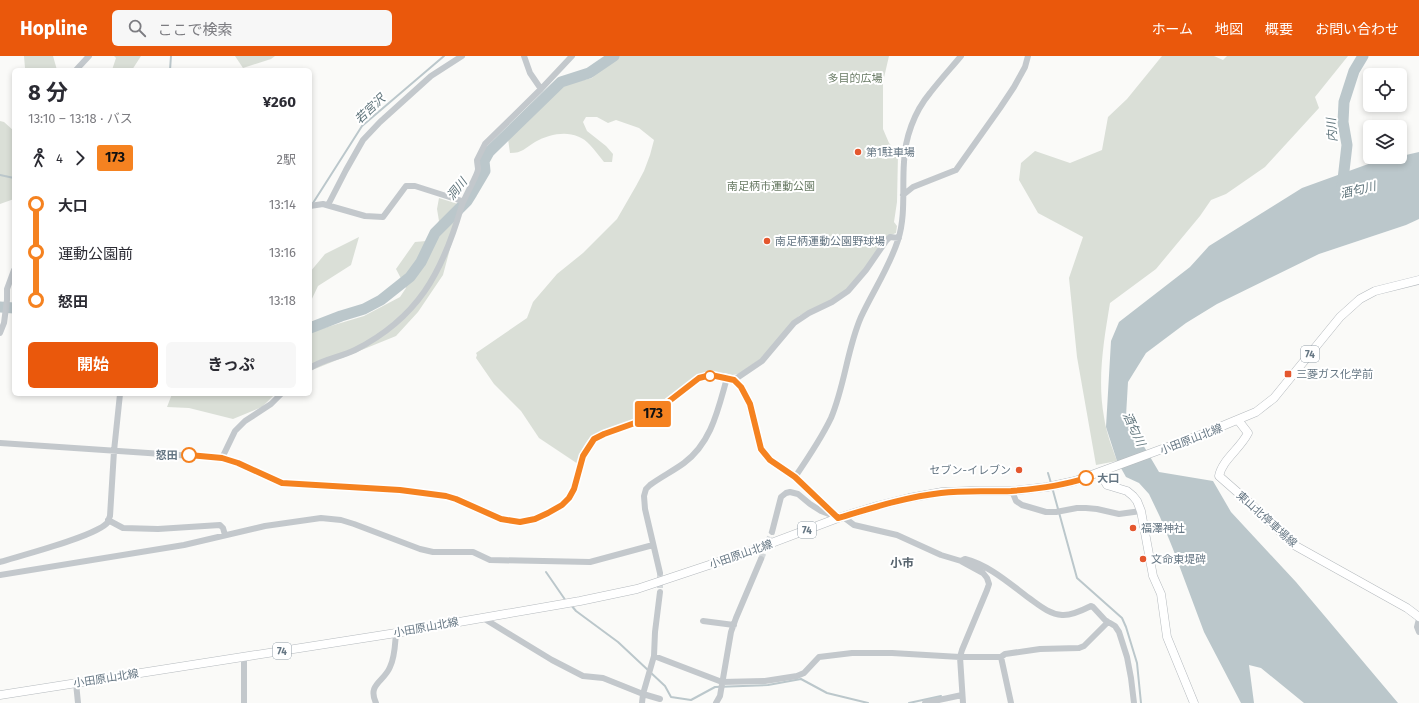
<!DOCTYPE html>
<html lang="ja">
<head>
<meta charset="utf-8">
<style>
	body { margin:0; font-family:"Fira Sans","Noto Sans JP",sans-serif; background:#f7f7f7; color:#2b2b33; height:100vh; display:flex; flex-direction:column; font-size:15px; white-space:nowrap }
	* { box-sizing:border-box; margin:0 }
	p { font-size:13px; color:#7c7c81 }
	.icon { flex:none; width:22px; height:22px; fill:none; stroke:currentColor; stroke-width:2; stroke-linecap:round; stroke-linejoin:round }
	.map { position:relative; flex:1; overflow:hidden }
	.details { position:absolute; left:12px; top:12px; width:300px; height:328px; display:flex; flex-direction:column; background:#fff; border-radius:6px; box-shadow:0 2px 6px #0003 }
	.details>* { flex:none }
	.badge { padding:0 8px; border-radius:3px; font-size:14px; line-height:26px }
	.fabs { position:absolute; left:1363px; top:12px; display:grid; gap:8px }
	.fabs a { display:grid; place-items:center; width:44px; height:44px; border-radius:6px; background:#fff; box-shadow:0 2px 6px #0003; font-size:20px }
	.map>.badge { position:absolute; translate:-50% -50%; box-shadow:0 0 0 2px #fff }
	.legs { display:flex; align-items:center; gap:6px; height:44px; padding:0 16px; font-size:13px }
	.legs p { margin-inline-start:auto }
	.overview { display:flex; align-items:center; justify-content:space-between; height:68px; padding:0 16px }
	h1 { font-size:22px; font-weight:700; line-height:30px }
	.button { display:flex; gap:8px; margin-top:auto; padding:8px 16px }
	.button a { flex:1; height:46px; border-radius:6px; background:#ea580c; color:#fff; font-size:16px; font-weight:700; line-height:46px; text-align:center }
	.button a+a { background:#f7f7f7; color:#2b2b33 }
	ul { padding:0 16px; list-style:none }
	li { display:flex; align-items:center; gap:14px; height:48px; font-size:15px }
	li i { display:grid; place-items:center; width:6px; height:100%; margin:0 5px; background:currentColor }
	li i::after { content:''; width:10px; height:10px; margin:-5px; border:3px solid; border-radius:50%; background:#fff }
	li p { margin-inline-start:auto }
	li:first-child i { background:linear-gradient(#0000 50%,currentColor 0) }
	li:last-child i { background:linear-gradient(currentColor 50%,#0000 0) }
	header { display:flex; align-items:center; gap:24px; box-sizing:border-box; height:56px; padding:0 20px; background:#ea580c; color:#fff }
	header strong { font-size:19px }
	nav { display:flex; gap:22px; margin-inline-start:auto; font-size:14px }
	.search { width:280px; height:36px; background:#f7f7f7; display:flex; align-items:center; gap:10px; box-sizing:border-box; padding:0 14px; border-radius:6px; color:#7c7c81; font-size:15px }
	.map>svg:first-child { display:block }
</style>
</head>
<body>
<header>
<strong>Hopline</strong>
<div class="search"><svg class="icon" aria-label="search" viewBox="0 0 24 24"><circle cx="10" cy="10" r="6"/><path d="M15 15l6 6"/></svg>ここで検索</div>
<nav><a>ホーム</a><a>地図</a><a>概要</a><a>お問い合わせ</a></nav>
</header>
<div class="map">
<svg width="1419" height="647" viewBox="0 0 1419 647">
	<rect width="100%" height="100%" fill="#fafaf8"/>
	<!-- green -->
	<path fill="#dadfd7" d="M 24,0 L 53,0 L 57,14 L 28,14 L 25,12 Z
		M 114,0 L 141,0 L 132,14 L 112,14 L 116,2 Z
		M 235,0 L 275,0 L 271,3 L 243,12 Z
		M 608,0 L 889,0 L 883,26 L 883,73 L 889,87 L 898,98 L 897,146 L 894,166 L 897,170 L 896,177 L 891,179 L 857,224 L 839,240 L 799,260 L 766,299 L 739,318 L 732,319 L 725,317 L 708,317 L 697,319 L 652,356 L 640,363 L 593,379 C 585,385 579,398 578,408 L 539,382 L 521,355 L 494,328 L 476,302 L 477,299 L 476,297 L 527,262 L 533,246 L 557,218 L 583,197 L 617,163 L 636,130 L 644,115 L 650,99 L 654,84 L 639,72 L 616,64 L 608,67 L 597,61 L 586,61 L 583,66 L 587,75 L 606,90 L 613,98 L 612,106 L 604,106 C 599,100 595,94 590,89 C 576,73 553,76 535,86 C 525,92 523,97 510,97 L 508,83 L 563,29 L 592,22 Z
		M 1162,0 L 1214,0 L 1223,4 L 1227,0 L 1348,0 L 1315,41 L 1319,52 L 1265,111 L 1226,138 L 1211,144 L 1200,160 L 1156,213 L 1110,247 C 1104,284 1097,323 1104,361 C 1106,376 1112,391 1117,405 L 1096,409 L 1077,301 L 1069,222 L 1083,181 L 1038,157 L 1019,124 L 1021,107 L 1035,95 L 1070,107 L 1102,94 L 1108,61 L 1127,43 Z
		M 0,65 L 4,66 L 14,75 L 14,143 L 0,148 Z
		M 439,142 L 458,148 L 451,189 L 443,219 L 418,256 L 396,280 L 310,315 L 310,274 L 314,275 L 364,260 L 400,241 L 406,232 L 396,213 L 415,186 L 426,185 L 439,165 L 437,153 Z
		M 359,181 L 351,209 L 318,230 L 310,247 L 310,216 L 325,198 Z
		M 172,338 L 275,338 L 262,351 L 233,363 L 189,352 L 167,351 Z"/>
	<!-- water -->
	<path fill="#bbc7cb" d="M 1419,96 L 1419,163 L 1406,169 L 1319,198 L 1217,248 L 1186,267 L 1146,297 L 1128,326 L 1126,360 L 1159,416 L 1213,425 L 1231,456 L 1296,526 L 1398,647 L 1304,647 L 1261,612 L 1249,609 L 1254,647 L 1241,647 L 1204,576 L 1173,493 L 1160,461 L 1149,438 L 1139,427 L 1126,421 L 1117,405 L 1106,371 L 1111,285 L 1119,266 L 1190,211 L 1209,190 L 1302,132 L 1371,107 Z"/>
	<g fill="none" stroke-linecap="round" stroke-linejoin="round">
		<!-- stream -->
		<path stroke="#bbc7cb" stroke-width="2" d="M 170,14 L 171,0
			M 0,119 L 14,122
			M 313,147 L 362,70 L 444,0
			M 1048,417 L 1051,427
			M 1052,431 L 1077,522 L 1122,562 L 1126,571 L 1137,607 L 1141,647
			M 546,516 L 566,545
			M 571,549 L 576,555 L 618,586 L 665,630 L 671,641 L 691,644 L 715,631 L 768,629 L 801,623 L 827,637 L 868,647
			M 909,647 L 941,640"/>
		<!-- river -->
		<path stroke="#bbc7cb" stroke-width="11" d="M 1342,132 L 1347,89 L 1343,66 L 1344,46 L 1354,15 L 1363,0
			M 0,251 L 14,252
			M 310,272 L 341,260 L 364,253 L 381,244 L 410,221 L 421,206 L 435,177 L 467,145 L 472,137 L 485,115 L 484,105 L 489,96 L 561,26 L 589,17 L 614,0"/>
		<!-- minor-tunnel -->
		<path stroke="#d5d9db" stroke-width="6" stroke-dasharray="6 3" stroke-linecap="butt" d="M 761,503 L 772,476
			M 660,517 L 660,536"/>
		<!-- major casing -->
		<g stroke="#b5babe" stroke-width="9">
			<path id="major" d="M 1238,364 L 1248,377 C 1240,393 1222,404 1219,420 L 1252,449 L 1294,489 L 1407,552 L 1419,561
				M 1100,417 L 1107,429 L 1127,435 L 1133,440 L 1137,445 L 1141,455 L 1153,520 L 1161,538 L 1167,581 L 1194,647
				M 0,639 L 396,577 L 580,545 L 637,533 L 745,497 L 838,462 L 877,450 L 909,442 L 942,436 L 971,435 L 1012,435 L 1047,431 L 1075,425 L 1203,378 L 1256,356 L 1274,342 L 1340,261 L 1360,243 L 1375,235 L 1419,224"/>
		</g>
		<!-- minor -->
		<path stroke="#c3c8cc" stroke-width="6" d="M 524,0 L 530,17 L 541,33
			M 76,14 L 89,0
			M 903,139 L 913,131 L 956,114 L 1000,52 L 1014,31 L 1025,11 L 1028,0
			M 328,149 L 346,114 L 363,84 L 380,66 L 431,20 L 462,0
			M 310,150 L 323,148 L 365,160 L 383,161 L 406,130 L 415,130 L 462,145
			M 0,277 L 4,267 L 7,244 L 7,233 L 14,214
			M 310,312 C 323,303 341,301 355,294 C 418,262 442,217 461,152 C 463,143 478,119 478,113 C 478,111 477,107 477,104 L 485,88 L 541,33 L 572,0
			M 734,324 L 762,305 L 794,267 L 809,257 L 832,246 L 848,235 L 866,214 L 886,185 L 890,181 L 899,182
			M 0,387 L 222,402 L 238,407 L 282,427 L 400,434 L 432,438 L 457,443 L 501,463 L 520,466 L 535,463 L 548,457 L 562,449 L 569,442 L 574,433 L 583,400 L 594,383 L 604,378 L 646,363 L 699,322 L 711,319 L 734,324 L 741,331 L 750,348 L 761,393 L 770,404 L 795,421 L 838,462
			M 222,402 L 235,375 L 245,365 L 271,348 L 281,338
			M 795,421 C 808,402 821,383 831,362 C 845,329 847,293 861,261 C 873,235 889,212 898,184 C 906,159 902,133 904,106 C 905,82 914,56 930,37 C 940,24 951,12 961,0
			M 1012,435 L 1016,445 L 1022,449 L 1046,456 L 1056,456 L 1077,452 L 1086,452 L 1097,453 L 1119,458 L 1141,455
			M 842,460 L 854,469 L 897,479 L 941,499 L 961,505 L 983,517 L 987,522 L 989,528 L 987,534 L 962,594 L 960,601 L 963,647
			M 108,464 L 123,472 L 158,473 L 220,469 L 223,472 L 225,479
			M 772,476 L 781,441 L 786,437 L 790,436 L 798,438 L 810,448 L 821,455 L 834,460
			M 961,505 L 965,503 C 989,509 1010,528 1029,542 C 1039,549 1049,558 1062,559 C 1071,560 1083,554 1091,550 L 1093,551 L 1105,564 L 1115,570 L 1119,576 L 1127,601 L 1131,622 L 1134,647
			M 0,506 C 19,500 98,480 108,466 C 109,464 109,462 110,460 L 114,395 L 120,338
			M 660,517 L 645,453 L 644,440 L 646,433 L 650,429 C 661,421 673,415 684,407 C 712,386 718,353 727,322
			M 0,519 L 184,489 L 265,470 L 321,462 L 341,464 L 354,468 L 420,493 L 433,496 L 473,496 L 490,504 L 590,506 L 653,489
			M 483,562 L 552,604 L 583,620 L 603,622 L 643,638 L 660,643
			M 1419,563 L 1417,571 L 1419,576
			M 703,565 L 734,569
			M 654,600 L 722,626 L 765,625 L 797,620 L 804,617 L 819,601 L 852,597 L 892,597 L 960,601 L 1001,601 L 1005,598 L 1040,593 L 1079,592 L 1084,590 L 1108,566
			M 244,601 L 244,647
			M 1001,601 L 1011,647
			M 76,627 L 78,647
			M 376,647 C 367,628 384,626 390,611 C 395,601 395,588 396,577
			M 642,647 L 643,638 L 654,600 L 655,576 L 660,536
			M 716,647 L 720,640 L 731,576 L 736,562 L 761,503
			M 925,647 L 962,639"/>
		<!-- major -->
		<use href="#major" stroke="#fff" stroke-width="8"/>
	</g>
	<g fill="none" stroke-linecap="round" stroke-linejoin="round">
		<!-- line-1 casing -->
		<g stroke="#fff" stroke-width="9">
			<path id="line-1" d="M 189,399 L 222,402 L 238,407 L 282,427 L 400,434 L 446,440 L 456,443 L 501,463 L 520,466 L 535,463 L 548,457 L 562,449 L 569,442 L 574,433 L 583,400 L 594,383 L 604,378 L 646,363 L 699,322 L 711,319 L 734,324 L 741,331 L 750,348 L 761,393 L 770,404 L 795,421 L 838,462 C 872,452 906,441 941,437 C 965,434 988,436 1011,435 C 1037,433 1062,430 1086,422"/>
		</g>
		<!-- line-1 -->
		<use href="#line-1" stroke="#f58220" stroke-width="6"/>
	</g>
	<!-- markers -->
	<g fill="#e4572e" stroke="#fff" stroke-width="1.5">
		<circle cx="858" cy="96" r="4"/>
		<circle cx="767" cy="185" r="4"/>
		<rect x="1284" y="314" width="8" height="8" rx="2"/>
		<circle cx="1019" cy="414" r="4"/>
		<circle cx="1133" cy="472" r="4"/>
		<circle cx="1143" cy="503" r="4"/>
	</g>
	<g fill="#fff" stroke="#f58220" stroke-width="2">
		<circle cx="710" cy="320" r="5"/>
		<circle cx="189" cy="399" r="7"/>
		<circle cx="1086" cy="422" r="7"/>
	</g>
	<g text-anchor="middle" stroke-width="4" stroke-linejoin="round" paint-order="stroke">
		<!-- shield labels -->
		<g fill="#fff" stroke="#939fa8" stroke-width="1">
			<rect x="1301" y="290" width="18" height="16" rx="3"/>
			<rect x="798" y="466" width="18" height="16" rx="3"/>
			<rect x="273" y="587" width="18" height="16" rx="3"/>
		</g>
		<g font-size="10" font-weight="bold" fill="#657683">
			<text x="1310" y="302">74</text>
			<text x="807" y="478">74</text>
			<text x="282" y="599">74</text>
		</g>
		<!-- park labels -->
		<g font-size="11" fill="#687a64" stroke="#fff">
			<text x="855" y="26">多目的広場</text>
			<text x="771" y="134">南足柄市運動公園</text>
		</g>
		<!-- poi labels -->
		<g font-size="11" fill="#657683" stroke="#fff" text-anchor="start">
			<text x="866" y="100">第1駐車場</text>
			<text x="775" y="189">南足柄運動公園野球場</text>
			<text x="1296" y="322">三菱ガス化学前</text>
			<text x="1011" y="418" text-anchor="end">セブン-イレブン</text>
			<text x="1141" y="476">福澤神社</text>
			<text x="1151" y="507">文命東堤碑</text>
		</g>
		<!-- street labels -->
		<g font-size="11" fill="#657683" stroke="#fff">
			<text transform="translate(1191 383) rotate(-21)" y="4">小田原山北線</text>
			<text transform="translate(1267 463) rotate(42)" y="4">東山北停車場線</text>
			<text transform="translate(741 498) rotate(-19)" y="4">小田原山北線</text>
			<text transform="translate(426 571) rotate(-10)" y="4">小田原山北線</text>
			<text transform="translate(106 622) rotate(-9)" y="4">小田原山北線</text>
		</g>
		<!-- stop labels -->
		<g font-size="11" font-weight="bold" fill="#657683" stroke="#fff" text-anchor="end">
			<text x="178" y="403">怒田</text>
			<text x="1097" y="426" text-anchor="start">大口</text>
		</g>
		<!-- water labels -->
		<g font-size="12" font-style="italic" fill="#60757c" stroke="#fff">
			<text transform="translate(370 53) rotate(-43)" y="4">若宮沢</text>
			<text transform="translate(1332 74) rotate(-94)" y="4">内川</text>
			<text transform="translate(457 133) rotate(-51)" y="4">洞川</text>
			<text transform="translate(1358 134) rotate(-13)" y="4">酒匂川</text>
			<text transform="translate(1134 373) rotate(65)" y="4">酒匂川</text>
		</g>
		<!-- neighbourhood labels -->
		<g font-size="12" font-weight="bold" fill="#57646e" stroke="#fff">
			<text x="902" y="511">小市</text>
		</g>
	</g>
</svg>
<div class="fabs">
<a><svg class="icon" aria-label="locate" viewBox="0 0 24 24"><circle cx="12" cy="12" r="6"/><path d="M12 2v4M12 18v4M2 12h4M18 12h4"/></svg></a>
<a><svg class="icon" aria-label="layers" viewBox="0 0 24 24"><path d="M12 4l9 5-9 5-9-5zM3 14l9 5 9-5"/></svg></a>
</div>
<b class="badge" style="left:653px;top:358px;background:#f58220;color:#111">173</b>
<section class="details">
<div class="overview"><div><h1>8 分</h1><p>13:10 – 13:18 · バス</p></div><b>¥260</b></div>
<div class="legs"><svg class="icon" aria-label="walk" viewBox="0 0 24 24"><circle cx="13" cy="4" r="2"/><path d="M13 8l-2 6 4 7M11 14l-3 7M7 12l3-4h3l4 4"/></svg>4<svg class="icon" aria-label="forward" viewBox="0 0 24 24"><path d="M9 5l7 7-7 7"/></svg><b class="badge" style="background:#f58220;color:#111">173</b><p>2駅</p></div>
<ul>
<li><i style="color:#f58220"></i><b>大口</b><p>13:14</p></li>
<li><i style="color:#f58220"></i><span>運動公園前</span><p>13:16</p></li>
<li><i style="color:#f58220"></i><b>怒田</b><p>13:18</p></li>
</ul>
<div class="button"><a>開始</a><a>きっぷ</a></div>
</section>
</div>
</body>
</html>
